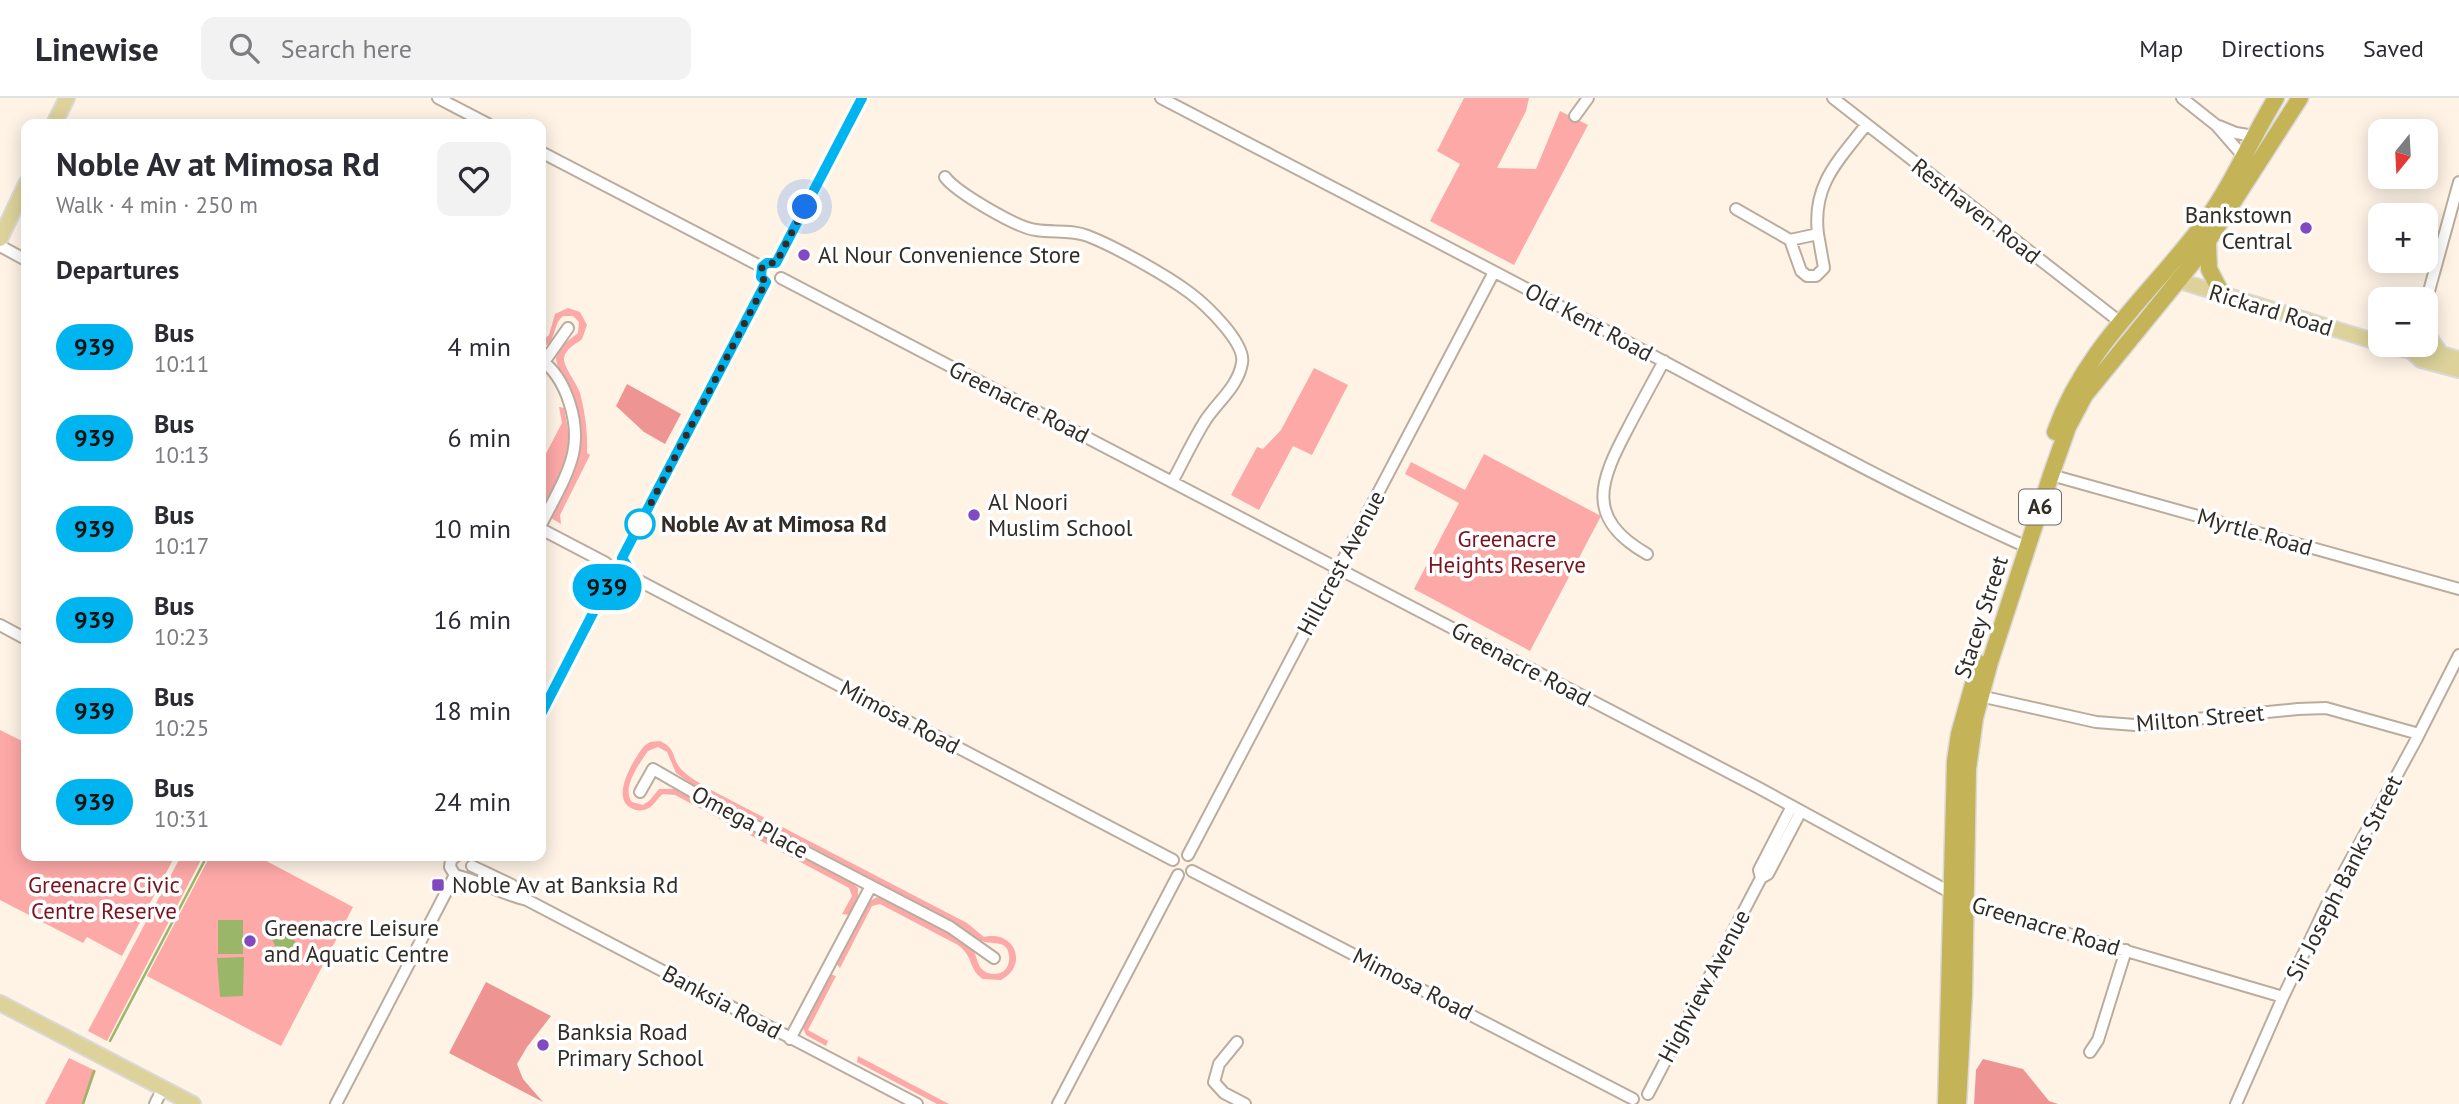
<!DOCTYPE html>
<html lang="en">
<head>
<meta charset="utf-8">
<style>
	body { margin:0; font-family:"PT Sans",sans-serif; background:#f2f2f3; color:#2b2b33; height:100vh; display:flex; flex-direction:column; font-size:26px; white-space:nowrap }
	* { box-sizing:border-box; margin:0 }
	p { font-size:23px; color:#7c7c81 }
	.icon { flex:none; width:38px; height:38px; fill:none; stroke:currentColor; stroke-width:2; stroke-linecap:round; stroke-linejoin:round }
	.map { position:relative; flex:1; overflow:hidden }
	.side { position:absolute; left:21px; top:21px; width:525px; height:742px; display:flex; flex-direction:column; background:#fff; border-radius:14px; box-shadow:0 4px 18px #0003 }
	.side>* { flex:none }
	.badge { padding:0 14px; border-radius:23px; font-size:24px; line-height:46px }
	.needle { width:46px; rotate:198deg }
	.buttons { position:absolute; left:2368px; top:21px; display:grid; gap:14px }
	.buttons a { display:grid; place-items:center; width:70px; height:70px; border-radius:14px; background:#fff; box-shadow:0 4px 18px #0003; font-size:35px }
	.you { position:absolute; width:35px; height:35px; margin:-18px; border:5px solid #fff; border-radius:50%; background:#1a73e8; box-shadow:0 0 0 10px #1a73e833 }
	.map>.badge { position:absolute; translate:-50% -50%; box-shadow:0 0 0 4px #fff }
	h2 { padding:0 35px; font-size:26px; line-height:63px }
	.round { display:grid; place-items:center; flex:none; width:74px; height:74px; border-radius:14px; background:#f2f2f3 }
	.head { display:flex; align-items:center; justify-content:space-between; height:119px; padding:0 35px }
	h1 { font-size:33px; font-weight:700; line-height:52px }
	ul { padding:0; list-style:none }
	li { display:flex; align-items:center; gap:21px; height:91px; padding:0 35px }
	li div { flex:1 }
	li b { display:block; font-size:26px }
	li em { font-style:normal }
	li .badge { min-width:77px; font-weight:700; text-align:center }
	header { display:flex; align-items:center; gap:42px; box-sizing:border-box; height:98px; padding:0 35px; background:#fff; border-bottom:2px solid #e1e1e2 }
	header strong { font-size:33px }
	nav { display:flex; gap:38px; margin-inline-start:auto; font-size:24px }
	.search { width:490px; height:63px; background:#f2f2f3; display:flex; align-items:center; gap:18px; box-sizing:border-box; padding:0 24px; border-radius:14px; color:#7c7c81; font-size:26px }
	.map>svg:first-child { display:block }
</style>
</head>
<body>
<header>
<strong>Linewise</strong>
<div class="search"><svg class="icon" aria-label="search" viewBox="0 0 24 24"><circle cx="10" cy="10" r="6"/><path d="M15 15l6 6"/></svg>Search here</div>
<nav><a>Map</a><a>Directions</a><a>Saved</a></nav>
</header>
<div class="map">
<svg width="2459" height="1006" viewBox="0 0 2459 1006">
	<rect width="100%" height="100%" fill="#fef3e5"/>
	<!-- green -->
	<path fill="#fda9a7" d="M 1464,0 L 1529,0 L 1526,13 L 1497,70 L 1536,71 L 1560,13 L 1588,27 L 1514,167 L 1430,123 L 1460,66 L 1437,53 Z
		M 568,210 L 580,214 L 587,227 L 582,241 C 575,247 566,250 564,260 C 563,268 577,286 580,295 C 585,314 588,336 587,355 L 590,357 L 560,417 L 561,426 L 551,420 L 552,418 C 573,376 591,347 573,299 C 568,287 556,270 556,259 L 565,245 L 578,235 L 579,224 L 573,218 L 563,218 C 551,228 558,244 541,250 L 541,244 L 549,237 L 555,216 Z
		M 1314,270 L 1348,287 L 1312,357 L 1293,348 L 1259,412 L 1231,397 L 1257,349 L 1263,351 L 1281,332 Z
		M 559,309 L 564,310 C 566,321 569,333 569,344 C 570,367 553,394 541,413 L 541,365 L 562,325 Z
		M 1484,356 L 1601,418 L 1530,553 L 1414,491 L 1459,405 L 1405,376 L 1411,364 L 1465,392 Z
		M 0,632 L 26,645 L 26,758 L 175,758 L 122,858 L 87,839 L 83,845 L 0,802 Z
		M 660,643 C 678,651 671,662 683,673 C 691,681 702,686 711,692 L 967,825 L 984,839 C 1015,832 1029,867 1001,882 L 983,881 C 967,870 975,860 958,847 L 880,806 L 872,808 L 840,870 L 836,865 L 868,804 L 877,799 C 891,801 961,840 971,850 C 978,856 976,868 984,873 C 989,877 999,877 1004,873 C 1008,869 1010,863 1009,858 C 1008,840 990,848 980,842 C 969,837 959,828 948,821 L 690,685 L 676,675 L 667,654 L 658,649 L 648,653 C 639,666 621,690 632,704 L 643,707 L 650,702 L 659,691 L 677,691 L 703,707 L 851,784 L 858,790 L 858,798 L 849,817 L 842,816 L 852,798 L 849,790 L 675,697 L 663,696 C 657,700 654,708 647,711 C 642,713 636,713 631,710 C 610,699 634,661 644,648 L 650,644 Z
		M 181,758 L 203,758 L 107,943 L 88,933 Z
		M 210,758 L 257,758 L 353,809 L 281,948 L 147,878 Z
		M 830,876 L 836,878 L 808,932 L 828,943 L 826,948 L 806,937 L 803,930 Z
		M 858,958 L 949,1006 L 937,1006 L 857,964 Z
		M 69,960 L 96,973 L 84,1006 L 45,1006 Z"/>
	<!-- forest -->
	<path fill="#ee9594" d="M 627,286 L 681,316 L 665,346 L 644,334 L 616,308 Z
		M 486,884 L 551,918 L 527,949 L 517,966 L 523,981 L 543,1004 L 449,955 Z
		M 1983,961 L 2023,971 L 2049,1003 L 2058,1006 L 1974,1006 L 1976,972 Z"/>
	<!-- water -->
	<path fill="#99b669" d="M 218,822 L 243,822 L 243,856 L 218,856 Z
		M 280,825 C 292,833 300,847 296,862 L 287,868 C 267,864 279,856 274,845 C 272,841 269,839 267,835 L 270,828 Z
		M 244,859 L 243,898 L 220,899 L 217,860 Z"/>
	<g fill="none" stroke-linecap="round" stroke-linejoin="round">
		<!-- stream -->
		<path stroke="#99b669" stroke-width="2.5" d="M 110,943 L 207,758
			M 83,1006 L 94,973"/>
		<!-- minor casing -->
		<g stroke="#bbad9d" stroke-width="14">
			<path id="minor" d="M 438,0 L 488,26
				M 1161,0 C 1328,87 1495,173 1661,262 C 1779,325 1896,390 2018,445
				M 1833,0 L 2120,224
				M 2182,0 L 2216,27 L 2243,58
				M 1575,18 L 1588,0
				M 2219,28 L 2236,35 L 2254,38
				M 541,54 L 762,169
				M 945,79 C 956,94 1017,130 1036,132 C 1053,135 1071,131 1088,138 C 1116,149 1166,177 1190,195 C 1206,207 1246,245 1242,265 C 1238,289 1217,304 1205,323 C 1193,342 1183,364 1172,384
				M 1736,111 L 1790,142 L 1818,136 C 1812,87 1838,63 1866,27
				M 1790,142 L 1801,173 L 1807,178 L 1816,178 L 1824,170 L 1818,136
				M 0,148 L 26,162
				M 776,165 L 862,0
				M 781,180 L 1757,689 L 1977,809 L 2283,899
				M 2426,204 L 2459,84
				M 541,262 C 567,280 580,326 573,356 C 567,381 552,404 541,427
				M 544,264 L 568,230
				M 2051,377 L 2459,491
				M 541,431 L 606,465
				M 1647,456 C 1584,420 1600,383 1628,330 C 1640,307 1652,285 1664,263
				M 622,460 L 766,184
				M 626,476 L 1173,762
				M 0,527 L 26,541
				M 1980,598 L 2096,624 L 2135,627 L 2298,611 L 2326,610 L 2419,636
				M 541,616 L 611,480
				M 640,694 L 653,671 L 712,705 L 950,829 L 994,860
				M 1188,757 L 1494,174
				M 472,768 L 512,787 L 525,801
				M 1192,773 L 1633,1001
				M 455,777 C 480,783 502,796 527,802 L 917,1006
				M 455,777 L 450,769 L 451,762 L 456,758
				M 1761,780 L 1759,772 L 1792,708
				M 790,941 L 871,788
				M 1237,944 L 1219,966 L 1214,984 L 1224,995 L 1245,1006
				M 2090,954 L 2098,942 L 2126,852
				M 1648,996 L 1761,780 L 1768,776 L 1801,713
				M 155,1006 L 163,990
				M 336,1006 L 455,777
				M 1058,1006 L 1178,777
				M 2236,1006 L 2283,899 L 2331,798 L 2416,642 L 2459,557"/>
		</g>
		<!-- major casing -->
		<g stroke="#dad9d8" stroke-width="18">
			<path id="major" d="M 54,26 L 67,0
				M 0,141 L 26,86
				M 2170,180 L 2380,245
				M 2426,226 L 2430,240 L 2441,256
				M 2387,247 L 2411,253 L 2423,251 L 2459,261
				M 2411,253 L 2421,262 L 2459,272
				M 0,905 L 193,1006"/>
		</g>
		<!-- highway casing -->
		<g stroke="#dad9d8" stroke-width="19">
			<path id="highway" d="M 2208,145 L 2209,171 L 2222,196
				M 2055,334 C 2085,249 2151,196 2204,125 C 2232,87 2251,41 2276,0
				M 1946,1006 L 1955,663 L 1959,636 L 1979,565
				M 1958,1006 L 1964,897 L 1968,671 L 1975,620 L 1990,564 L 2051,377 L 2068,329 L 2085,297 L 2199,157 L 2300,0"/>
		</g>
		<!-- minor -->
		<use href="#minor" stroke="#fff" stroke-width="10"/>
		<!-- major -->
		<use href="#major" stroke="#dcd29a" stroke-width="14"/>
		<!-- highway -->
		<use href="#highway" stroke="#c4b457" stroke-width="16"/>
	</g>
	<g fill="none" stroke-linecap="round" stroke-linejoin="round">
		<!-- line casing -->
		<g stroke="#fff" stroke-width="16">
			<path id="line" d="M 541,616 L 611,480 L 618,482 L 626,476 L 628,469 L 622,460 L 766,184 L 761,179 L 762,169 L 767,165 L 776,165 L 862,0"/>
		</g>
		<!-- line -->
		<use href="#line" stroke="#00b5ef" stroke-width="10"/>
		<!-- walk -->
		<path stroke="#312c26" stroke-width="7" stroke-dasharray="0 12.6" d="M 640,426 L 637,432 L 766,184 L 761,179 L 762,169 L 767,165 L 776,165 L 805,109"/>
	</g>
	<!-- markers -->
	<g fill="#824ac0" stroke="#fff" stroke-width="2.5">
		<circle cx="2306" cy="130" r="7"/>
		<circle cx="804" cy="157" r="7"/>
		<circle cx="974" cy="417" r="7"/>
		<rect x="431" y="780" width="14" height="14" rx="3.5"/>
		<circle cx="250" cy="843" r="7"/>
		<circle cx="543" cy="947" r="7"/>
	</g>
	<circle fill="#fff" stroke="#00b5ef" stroke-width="3.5" cx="640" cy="426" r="14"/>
	<g text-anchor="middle" stroke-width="7" stroke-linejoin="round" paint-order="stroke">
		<!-- shield labels -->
		<rect fill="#fff" stroke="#6f6b67" stroke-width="2" x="2019" y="391.5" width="42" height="35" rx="5"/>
		<g font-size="21" font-weight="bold" fill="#312c26">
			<text x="2040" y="416">A6</text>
		</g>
		<!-- street labels -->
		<g font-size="23" fill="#312c26" stroke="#fff">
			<text transform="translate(1976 113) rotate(38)" y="8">Resthaven Road</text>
			<text transform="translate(2271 212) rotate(17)" y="8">Rickard Road</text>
			<text transform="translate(1589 224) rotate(28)" y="8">Old Kent Road</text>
			<text transform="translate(1019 304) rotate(27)" y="8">Greenacre Road</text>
			<text transform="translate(2255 434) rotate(16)" y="8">Myrtle Road</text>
			<text transform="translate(1341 465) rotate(-62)" y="8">Hillcrest Avenue</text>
			<text transform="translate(1981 519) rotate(-72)" y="8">Stacey Street</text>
			<text transform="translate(1521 566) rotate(28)" y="8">Greenacre Road</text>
			<text transform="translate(900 619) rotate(28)" y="8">Mimosa Road</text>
			<text transform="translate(2200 620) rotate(-5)" y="8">Milton Street</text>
			<text transform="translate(750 724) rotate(28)" y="8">Omega Place</text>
			<text transform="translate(2344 780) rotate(-63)" y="8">Sir Joseph Banks Street</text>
			<text transform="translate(2046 828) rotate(17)" y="8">Greenacre Road</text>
			<text transform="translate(1413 886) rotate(27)" y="8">Mimosa Road</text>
			<text transform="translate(1704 888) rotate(-62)" y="8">Highview Avenue</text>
			<text transform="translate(722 904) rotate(28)" y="8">Banksia Road</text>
		</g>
		<!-- poi labels -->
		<g font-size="23" fill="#312c26" stroke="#fff" text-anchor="start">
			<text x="2292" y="125" text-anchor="end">Bankstown<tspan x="2292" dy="26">Central</tspan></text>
			<text x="818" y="165">Al Nour Convenience Store</text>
			<text x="988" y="412">Al Noori<tspan x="988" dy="26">Muslim School</tspan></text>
			<text x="452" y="795">Noble Av at Banksia Rd</text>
			<text x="264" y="838">Greenacre Leisure<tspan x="264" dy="26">and Aquatic Centre</tspan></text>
			<text x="557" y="942">Banksia Road<tspan x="557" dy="26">Primary School</tspan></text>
		</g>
		<!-- stop labels -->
		<g font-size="23" font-weight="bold" fill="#312c26" stroke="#fff" text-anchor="start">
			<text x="661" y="434">Noble Av at Mimosa Rd</text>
		</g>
		<!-- park labels -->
		<g font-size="23" fill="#7c1320" stroke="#fff">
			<text x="1507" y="449">Greenacre<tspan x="1507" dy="26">Heights Reserve</tspan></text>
			<text x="104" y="795">Greenacre Civic<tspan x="104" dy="26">Centre Reserve</tspan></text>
		</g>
	</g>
</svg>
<div class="buttons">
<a><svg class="needle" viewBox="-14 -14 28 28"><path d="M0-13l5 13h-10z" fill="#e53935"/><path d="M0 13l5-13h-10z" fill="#7c7c81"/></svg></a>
<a>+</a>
<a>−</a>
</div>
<div class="you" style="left:805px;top:109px"></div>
<b class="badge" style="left:607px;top:489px;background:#00b5ef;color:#111">939</b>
<section class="side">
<div class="head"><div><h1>Noble Av at Mimosa Rd</h1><p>Walk · 4 min · 250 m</p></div><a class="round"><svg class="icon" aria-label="heart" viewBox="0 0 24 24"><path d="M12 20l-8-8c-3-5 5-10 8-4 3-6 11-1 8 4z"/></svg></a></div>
<h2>Departures</h2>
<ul>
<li><span class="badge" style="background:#00b5ef;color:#111">939</span><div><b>Bus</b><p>10:11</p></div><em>4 min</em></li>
<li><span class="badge" style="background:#00b5ef;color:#111">939</span><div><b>Bus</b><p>10:13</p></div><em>6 min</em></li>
<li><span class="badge" style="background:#00b5ef;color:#111">939</span><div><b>Bus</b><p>10:17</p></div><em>10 min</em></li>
<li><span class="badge" style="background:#00b5ef;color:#111">939</span><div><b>Bus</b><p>10:23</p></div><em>16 min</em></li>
<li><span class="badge" style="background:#00b5ef;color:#111">939</span><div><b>Bus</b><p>10:25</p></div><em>18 min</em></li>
<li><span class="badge" style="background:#00b5ef;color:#111">939</span><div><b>Bus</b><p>10:31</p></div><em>24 min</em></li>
</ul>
</section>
</div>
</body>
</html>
